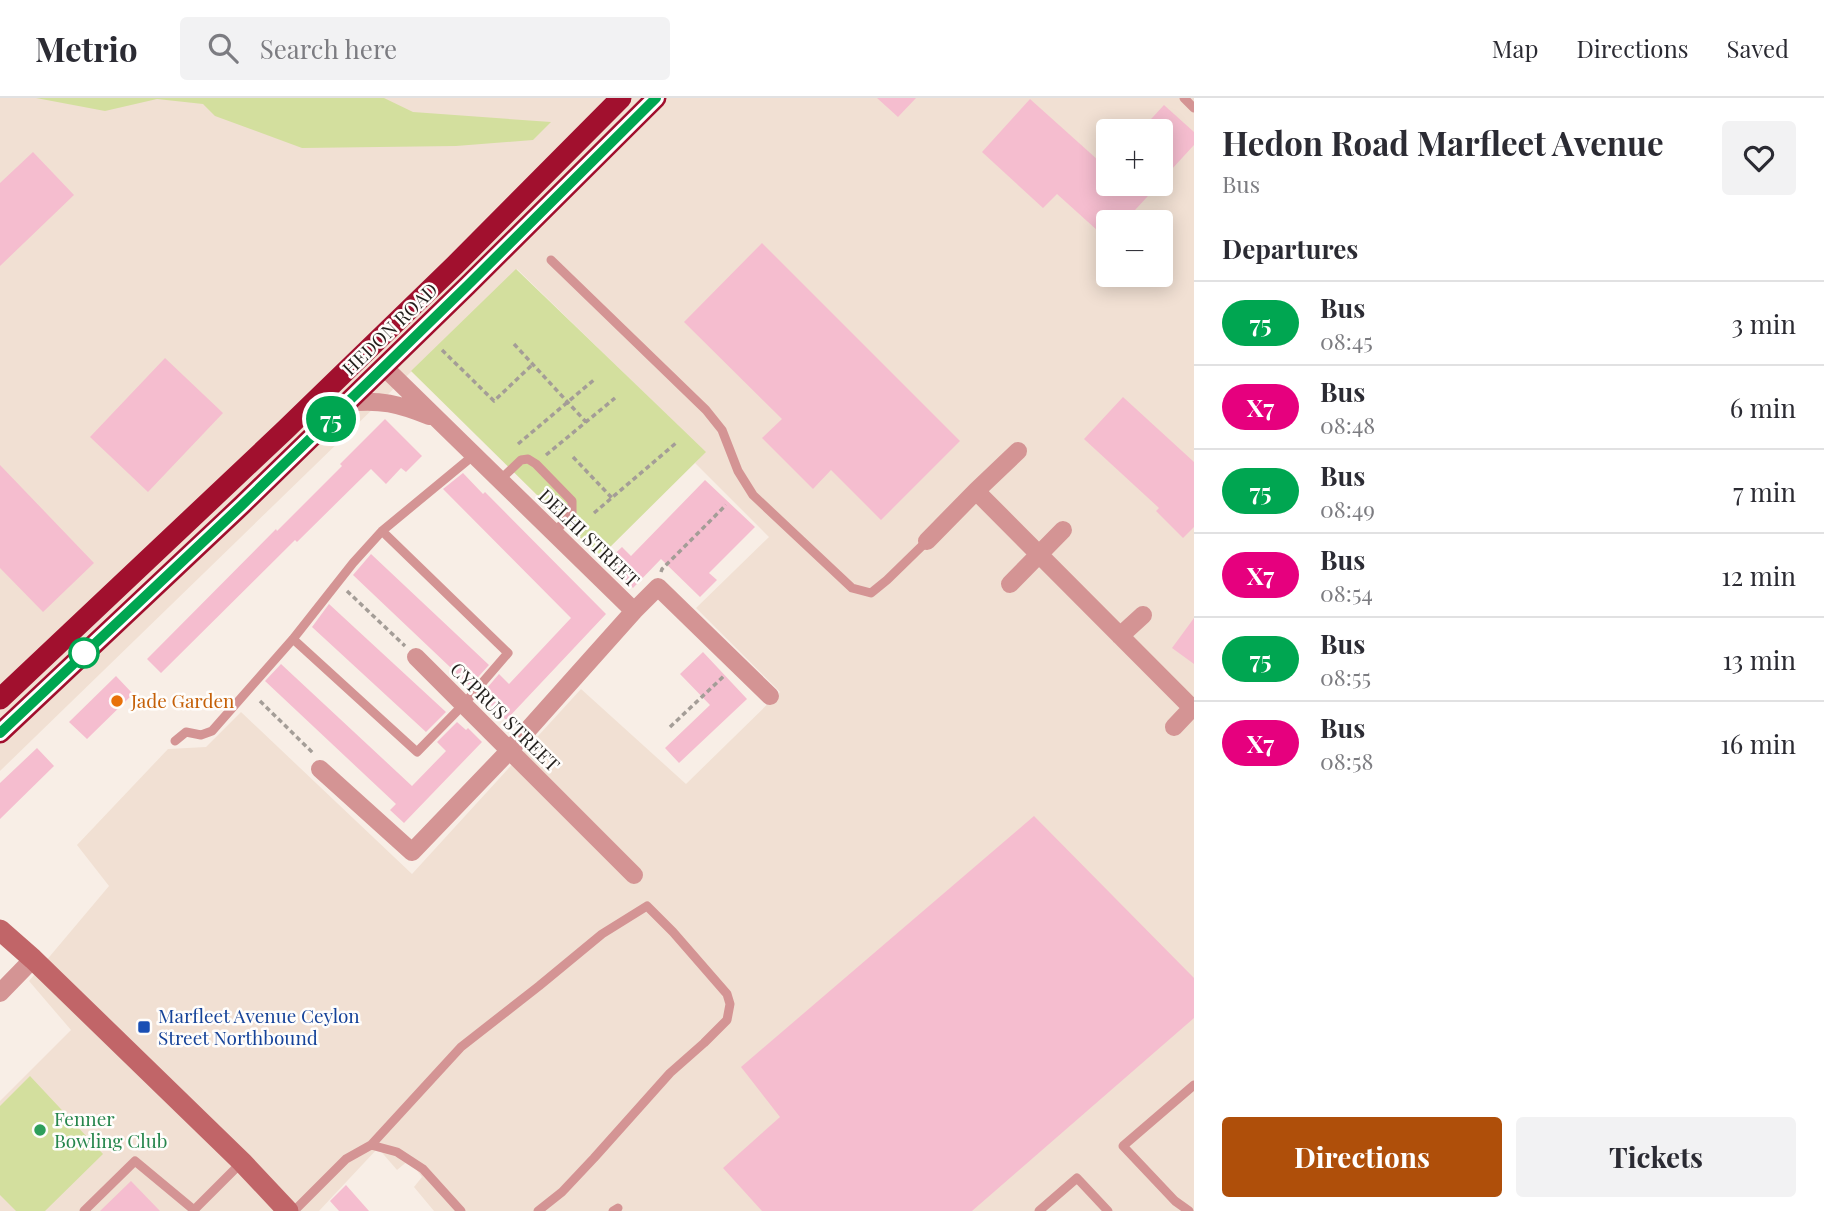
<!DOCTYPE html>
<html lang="en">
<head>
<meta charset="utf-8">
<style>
	body { margin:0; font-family:"Playfair Display",serif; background:#f2f2f3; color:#2b2b33; height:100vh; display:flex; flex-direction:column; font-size:26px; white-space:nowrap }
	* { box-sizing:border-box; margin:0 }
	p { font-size:23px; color:#7c7c81 }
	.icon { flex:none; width:38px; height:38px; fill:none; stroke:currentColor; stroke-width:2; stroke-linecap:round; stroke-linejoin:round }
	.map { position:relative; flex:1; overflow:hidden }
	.panel { display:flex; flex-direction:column; background:#fff; width:630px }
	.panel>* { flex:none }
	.badge { padding:0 14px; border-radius:23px; font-size:24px; line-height:46px }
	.buttons { position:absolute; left:1096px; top:21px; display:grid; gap:14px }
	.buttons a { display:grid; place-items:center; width:77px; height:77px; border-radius:7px; background:#fff; box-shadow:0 4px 18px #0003; font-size:35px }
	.map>.badge { position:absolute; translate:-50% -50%; box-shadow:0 0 0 4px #fff }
	h2 { padding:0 28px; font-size:26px; line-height:63px }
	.round { display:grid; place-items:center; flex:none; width:74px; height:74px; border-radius:7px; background:#f2f2f3 }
	.head { display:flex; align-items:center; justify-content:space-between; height:119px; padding:0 28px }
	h1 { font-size:33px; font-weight:700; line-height:52px }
	.action { display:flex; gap:14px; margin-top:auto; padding:14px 28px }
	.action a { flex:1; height:80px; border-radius:7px; background:#af4f0a; color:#fff; font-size:28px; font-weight:700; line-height:80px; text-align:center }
	.action a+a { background:#f2f2f3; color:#2b2b33 }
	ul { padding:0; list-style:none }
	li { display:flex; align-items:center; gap:21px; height:84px; padding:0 28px; border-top:2px solid #e1e1e2 }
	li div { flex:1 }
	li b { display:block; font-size:26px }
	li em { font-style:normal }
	li .badge { min-width:77px; font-weight:700; text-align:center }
	header { display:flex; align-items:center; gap:42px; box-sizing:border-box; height:98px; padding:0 35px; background:#fff; border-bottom:2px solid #e1e1e2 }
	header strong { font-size:33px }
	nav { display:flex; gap:38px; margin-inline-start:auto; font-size:24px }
	.search { width:490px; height:63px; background:#f2f2f3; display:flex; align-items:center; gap:18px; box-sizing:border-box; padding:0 24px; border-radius:7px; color:#7c7c81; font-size:26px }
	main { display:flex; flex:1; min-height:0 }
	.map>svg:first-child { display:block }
</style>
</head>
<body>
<header>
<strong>Metrio</strong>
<div class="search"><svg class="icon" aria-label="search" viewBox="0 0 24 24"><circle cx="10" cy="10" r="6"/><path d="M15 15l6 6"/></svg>Search here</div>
<nav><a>Map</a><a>Directions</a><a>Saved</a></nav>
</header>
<main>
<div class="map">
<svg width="1194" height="1113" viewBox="0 0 1194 1113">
	<rect width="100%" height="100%" fill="#f8eee6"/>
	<!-- built -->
	<path fill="#f1e0d3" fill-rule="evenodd" d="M 0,0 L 1194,0 L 1194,1113 L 434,1113 L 414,1089 L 422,1079 L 409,1062 L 397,1072 L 378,1050 L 319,1113 L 0,1113 L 0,1003 L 71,932 L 29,883 L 109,788 L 77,747 L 168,651 L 206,649 L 241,614 L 412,776 L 581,591 L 686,686 L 780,594 L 696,510 L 769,439 L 695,365 L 705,354 L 517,171 L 0,673 ZM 1108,33 L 1160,33 L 1160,86 L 1108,86 ZM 1108,124 L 1160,124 L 1160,177 L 1108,177 Z"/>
	<!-- green -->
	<path fill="#d3df9e" d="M 36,0 L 384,0 L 413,14 L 551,24 L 533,42 L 456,48 L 302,50 L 215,18 L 203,6 L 157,1 L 105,13 Z
		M 516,171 L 706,354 L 600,459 L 411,273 Z
		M 30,978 L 103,1056 L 45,1113 L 16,1113 L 0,1097 L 0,1008 Z"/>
	<!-- building -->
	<path fill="#f5bdcf" d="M 877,0 L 916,0 L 898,19 Z
		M 1030,1 L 1108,71 L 1108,86 L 1159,86 L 1124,124 L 1108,124 L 1108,142 L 1057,96 L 1043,110 L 982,54 Z
		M 1164,7 L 1194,34 L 1194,47 L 1160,84 L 1160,33 L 1140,33 Z
		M 33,54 L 74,97 L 0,168 L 0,85 Z
		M 762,145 L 960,343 L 881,422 L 831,372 L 813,391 L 762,340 L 782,321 L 684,224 Z
		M 165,260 L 223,315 L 148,394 L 90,339 Z
		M 1123,299 L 1194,364 L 1194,429 L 1183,440 L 1156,413 L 1159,410 L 1084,341 Z
		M 385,321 L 422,358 L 406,374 L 401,370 L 386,386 L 371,371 L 297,444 L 295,442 L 161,575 L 147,561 L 276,431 L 277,433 L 342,368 L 340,366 Z
		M 0,367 L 94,465 L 43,514 L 0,470 Z
		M 463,375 L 483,396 L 485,394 L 606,516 L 506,622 L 481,597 L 499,576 L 509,586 L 571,520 L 443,391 Z
		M 705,382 L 755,429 L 709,475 L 717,482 L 700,499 L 661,461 L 633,490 L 607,463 L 622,449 L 631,458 Z
		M 371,456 L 489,567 L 470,588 L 353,477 Z
		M 329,506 L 446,614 L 426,634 L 312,529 Z
		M 1194,520 L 1194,566 L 1172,550 Z
		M 703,554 L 747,601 L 679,665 L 665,650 L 710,607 L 680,576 Z
		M 281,566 L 412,688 L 446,653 L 437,644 L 457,624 L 466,632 L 468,630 L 482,644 L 404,725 L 390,712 L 396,706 L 265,583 Z
		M 116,578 L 133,596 L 87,641 L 69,624 Z
		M 37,650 L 54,668 L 0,721 L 0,685 Z
		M 1034,718 L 1194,880 L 1194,920 L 972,1113 L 762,1113 L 723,1070 L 780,1019 L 741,969 Z
		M 131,1083 L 160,1113 L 100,1113 Z
		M 346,1087 L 369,1113 L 339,1113 L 330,1103 Z"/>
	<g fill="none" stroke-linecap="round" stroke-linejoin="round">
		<!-- path -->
		<path stroke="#a49d97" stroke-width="3.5" stroke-dasharray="5 3.5" stroke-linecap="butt" d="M 514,246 L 586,324
			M 442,252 L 494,303 L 533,266
			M 518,346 L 595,281
			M 546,357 L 615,300
			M 573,359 L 612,400
			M 594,415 L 676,345
			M 661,474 L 662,471 L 726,407
			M 347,493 L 405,548
			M 260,603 L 313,655
			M 670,629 L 725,577"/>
		<!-- lane -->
		<path stroke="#d49494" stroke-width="9" d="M 1184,0 L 1194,10
			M 551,162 L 706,312 L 722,332 L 738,373 L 753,397 L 852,490 L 871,495 L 887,482 L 927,443
			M 500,382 L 521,362 L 528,361 L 536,366 L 572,403 L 572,415 L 554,435
			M 293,541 L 417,654 L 463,607 L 508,555 L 382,433
			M 175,643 L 186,634 L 201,637 L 212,633 L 293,541 L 353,465 L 382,433 L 474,357
			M 371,1047 L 461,949 L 539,888 L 602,836 L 647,808 L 673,834 L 727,896 L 730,906 L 727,922 L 704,945 L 670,975 L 594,1060 L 562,1094 L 538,1113
			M 84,1113 L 135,1063 L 194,1112 L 242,1064
			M 294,1113 L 346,1061 L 371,1047 L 397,1054 L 423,1071 L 461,1113
			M 613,1113 L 618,1110
			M 1039,1113 L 1077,1080 L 1108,1113
			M 1189,1113 L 1175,1103 L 1123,1048 L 1194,987"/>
		<!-- street -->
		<path stroke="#d49494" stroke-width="18" d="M 384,269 L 634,513 L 658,489 L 770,598
			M 347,305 C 380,301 399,306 429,318
			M 1018,353 L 976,393 L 1194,612
			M 927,443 L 976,393
			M 1010,486 L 1063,432
			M 1120,538 L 1143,517
			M 416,559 L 634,777
			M 1174,629 L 1191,611
			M 320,671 L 412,754 L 509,653 L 634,513
			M 0,895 L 33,861"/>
		<!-- secondary -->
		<path stroke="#c16568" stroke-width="21" d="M 0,832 L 33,861 L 242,1064 L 288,1113"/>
		<!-- highway -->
		<path stroke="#a1102e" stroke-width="21" d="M 0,601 L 285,332 L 455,167 L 621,0
			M 0,635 L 242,407 L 467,188 L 656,0"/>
	</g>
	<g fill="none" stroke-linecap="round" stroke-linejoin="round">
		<!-- line casing -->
		<g stroke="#fff" stroke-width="16">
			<path id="line" d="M 0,635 L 242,407 L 467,188 L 656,0"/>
		</g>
		<!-- line -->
		<use href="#line" stroke="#00a651" stroke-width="10"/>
	</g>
	<!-- markers -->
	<circle fill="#fff" stroke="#00a651" stroke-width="3.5" cx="84" cy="555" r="14"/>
	<circle fill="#e8710a" stroke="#fffdfb" stroke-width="2.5" cx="117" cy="603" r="7"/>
	<rect fill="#1a4fb4" stroke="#fffdfb" stroke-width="2.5" x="137" y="922" width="14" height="14" rx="3.5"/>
	<circle fill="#2e9e5b" stroke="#fffdfb" stroke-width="2.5" cx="40" cy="1032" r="7"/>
	<g text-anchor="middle" stroke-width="5" stroke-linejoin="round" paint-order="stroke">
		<!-- street labels -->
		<g font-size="19" fill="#221f1c" stroke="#fffdfb">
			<text transform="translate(390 231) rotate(-44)" y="7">HEDON ROAD</text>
			<text transform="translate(589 440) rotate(44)" y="7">DELHI STREET</text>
			<text transform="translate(505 619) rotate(45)" y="7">CYPRUS STREET</text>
		</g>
		<!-- food labels -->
		<g font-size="19" fill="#c56008" stroke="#fffdfb" text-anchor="start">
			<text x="131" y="610">Jade Garden</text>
		</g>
		<!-- transit labels -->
		<g font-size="19" fill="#164399" stroke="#fffdfb" text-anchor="start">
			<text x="158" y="925">Marfleet Avenue Ceylon<tspan x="158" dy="22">Street Northbound</tspan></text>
		</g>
		<!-- leisure labels -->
		<g font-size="19" fill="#27864d" stroke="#fffdfb" text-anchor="start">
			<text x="54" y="1028">Fenner<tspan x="54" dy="22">Bowling Club</tspan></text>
		</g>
	</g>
</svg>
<div class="buttons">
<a>+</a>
<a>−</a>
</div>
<b class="badge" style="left:331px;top:321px;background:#00a651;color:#fff">75</b>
</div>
<section class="panel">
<div class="head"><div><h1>Hedon Road Marfleet Avenue</h1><p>Bus</p></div><a class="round"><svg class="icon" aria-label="heart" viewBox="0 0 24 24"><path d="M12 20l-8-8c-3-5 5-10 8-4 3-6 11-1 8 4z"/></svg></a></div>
<h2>Departures</h2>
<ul>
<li><span class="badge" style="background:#00a651;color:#fff">75</span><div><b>Bus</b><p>08:45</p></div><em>3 min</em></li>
<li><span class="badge" style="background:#e6007e;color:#fff">X7</span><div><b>Bus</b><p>08:48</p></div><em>6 min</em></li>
<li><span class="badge" style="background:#00a651;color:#fff">75</span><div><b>Bus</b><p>08:49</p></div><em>7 min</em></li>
<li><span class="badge" style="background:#e6007e;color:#fff">X7</span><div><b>Bus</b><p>08:54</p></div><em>12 min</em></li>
<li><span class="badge" style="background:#00a651;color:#fff">75</span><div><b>Bus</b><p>08:55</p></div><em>13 min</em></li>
<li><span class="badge" style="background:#e6007e;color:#fff">X7</span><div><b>Bus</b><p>08:58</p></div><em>16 min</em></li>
</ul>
<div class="action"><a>Directions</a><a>Tickets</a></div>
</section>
</main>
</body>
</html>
